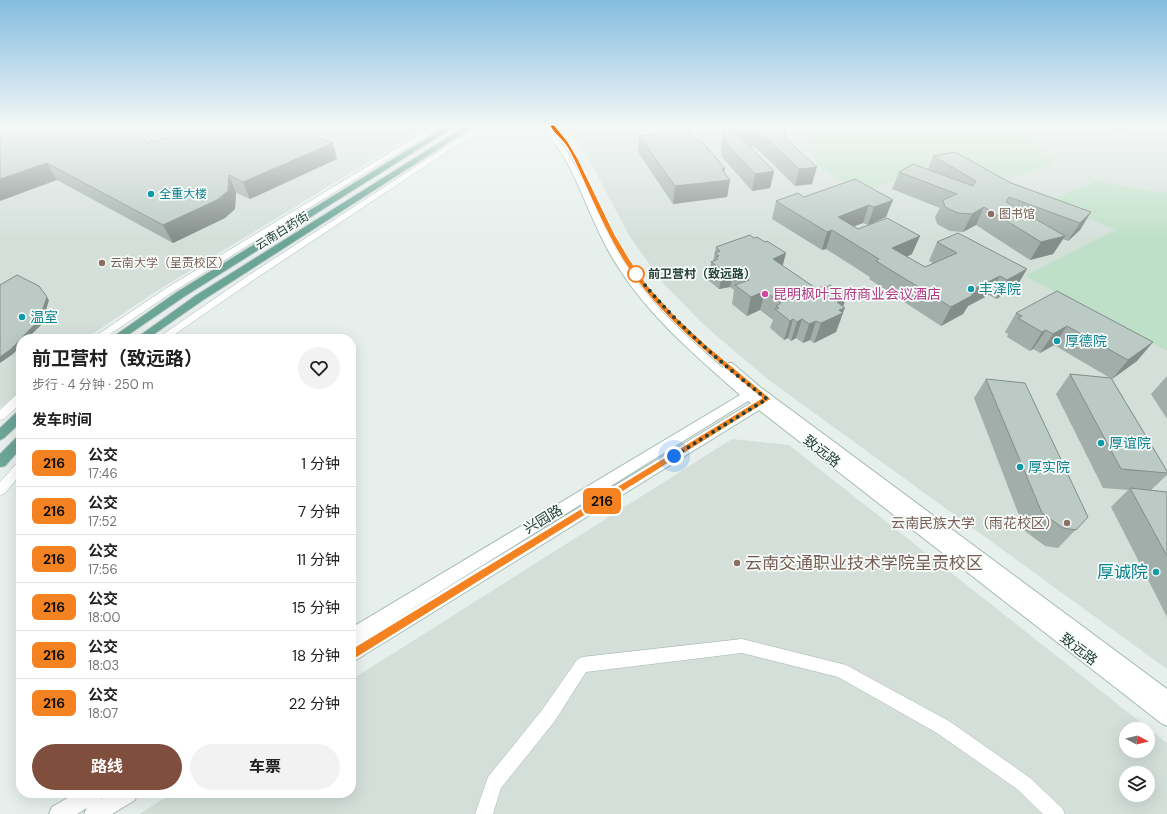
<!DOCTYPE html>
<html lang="zh">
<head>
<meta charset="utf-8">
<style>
	body { margin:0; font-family:"DM Sans","Noto Sans SC",sans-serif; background:#f2f2f2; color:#222; height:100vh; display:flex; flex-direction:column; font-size:15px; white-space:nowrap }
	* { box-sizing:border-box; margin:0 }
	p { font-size:13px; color:#767676 }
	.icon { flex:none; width:22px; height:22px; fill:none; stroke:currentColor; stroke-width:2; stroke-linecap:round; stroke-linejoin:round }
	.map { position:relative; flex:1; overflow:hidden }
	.sheet { position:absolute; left:16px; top:334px; width:340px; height:464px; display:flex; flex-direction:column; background:#fff; border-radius:16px; box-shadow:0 4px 16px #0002 }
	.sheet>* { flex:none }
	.badge { padding:0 8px; border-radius:6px; font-size:14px; line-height:26px }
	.needle { width:26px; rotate:97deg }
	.controls { position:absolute; left:1119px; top:722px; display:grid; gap:8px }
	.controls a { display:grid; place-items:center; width:36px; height:36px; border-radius:50%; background:#fff; box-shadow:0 4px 16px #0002; font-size:20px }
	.you { position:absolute; width:20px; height:20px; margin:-10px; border:3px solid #fff; border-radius:50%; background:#1a73e8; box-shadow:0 0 0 6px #1a73e833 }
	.map>.badge { position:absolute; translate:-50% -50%; box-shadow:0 0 0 2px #fff }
	h2 { padding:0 16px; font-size:15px; line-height:36px }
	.round { display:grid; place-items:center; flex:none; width:42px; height:42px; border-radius:21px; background:#f2f2f2 }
	.headline { display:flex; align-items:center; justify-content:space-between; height:68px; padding:0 16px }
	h1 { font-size:19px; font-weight:700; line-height:30px }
	.primary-button { display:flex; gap:8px; margin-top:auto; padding:8px 16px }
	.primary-button a { flex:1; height:46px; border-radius:24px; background:#804e3d; color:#fff; font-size:16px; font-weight:700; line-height:46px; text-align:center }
	.primary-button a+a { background:#f2f2f2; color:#222 }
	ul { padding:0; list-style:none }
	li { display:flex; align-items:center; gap:12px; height:48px; padding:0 16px; border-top:1px solid #e0e0e0 }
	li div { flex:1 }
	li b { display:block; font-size:15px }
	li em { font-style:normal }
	li .badge { min-width:44px; font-weight:700; text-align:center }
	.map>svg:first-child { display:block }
</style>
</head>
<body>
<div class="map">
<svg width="1167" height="814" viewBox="0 0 1167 814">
	<rect width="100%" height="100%" fill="#e6efeb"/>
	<!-- built -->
	<path fill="#d4dfda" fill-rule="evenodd" d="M 0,126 L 428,126 L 155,292 L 85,339 L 21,339 L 21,391 L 0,408 Z
		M 564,126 L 1167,126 L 1167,669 L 766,378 L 704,325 L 663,283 L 630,237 L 587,156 L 576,140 Z
		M 732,439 L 789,445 L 1167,743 L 1167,814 L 139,814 L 173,793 L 351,793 L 351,680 ZM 1126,729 L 1148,729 L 1148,751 L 1126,751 ZM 1126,773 L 1148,773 L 1148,795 L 1126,795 Z"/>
	<!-- green -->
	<path fill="#bfe0c8" d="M 809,126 L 1041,126 L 1035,131 L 1033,138 L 1036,147 L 1054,163 L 1004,180 L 931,167 L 914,168 L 896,180 L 861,192 L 817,166 Z
		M 1097,181 L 1146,191 L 1167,192 L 1167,351 L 1025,276 L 1115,230 L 1050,201 Z"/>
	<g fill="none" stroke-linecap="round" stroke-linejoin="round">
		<!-- minor casing -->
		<g stroke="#a8b8b2" stroke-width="1">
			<path id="minor" d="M 434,126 L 442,126 L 171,293 L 103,339 L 91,339 L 165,289 Z
				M 478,126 L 486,126 L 255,279 L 168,339 L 156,339 L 249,275 Z
				M 21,393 L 21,403 L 4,419 L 0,420 L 0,410 L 17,394 Z
				M 21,461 L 21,474 L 4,494 L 0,495 L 0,482 L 17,463 Z
				M 742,639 L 846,665 L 949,721 L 1029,777 L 1062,808 L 1065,814 L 1043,814 L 1017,789 L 937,733 L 838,677 L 742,653 L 586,672 L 554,722 L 501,788 L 493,814 L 475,814 L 488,777 L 542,710 L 577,660 L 582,657 Z"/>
		</g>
		<!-- secondary casing -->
		<g stroke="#a4bbb3" stroke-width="2">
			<path id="secondary" d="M 541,126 L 548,126 C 583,166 596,217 623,261 C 649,303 686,336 723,368 L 724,363 L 732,363 L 760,387 L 1167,689 L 1167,726 L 1161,723 L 759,410 L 351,663 L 351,646 L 355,643 L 351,645 L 351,628 L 740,395 C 694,354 647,315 615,262 C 594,229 583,190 563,155 C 556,145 548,136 541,126 ZM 748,401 L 751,403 L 386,625 Z
				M 76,793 L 103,793 L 101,799 L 110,793 L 137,793 L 135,800 L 112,814 L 84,814 L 87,808 L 77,814 L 49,814 L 52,807 Z"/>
		</g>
		<!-- primary casing -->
		<g stroke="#c2cac8" stroke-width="2">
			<path id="primary" d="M 447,126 L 455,126 L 185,296 L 122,339 L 110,339 L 177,292 Z
				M 466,126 L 474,126 L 203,300 L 147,339 L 135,339 L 195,296 Z
				M 21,411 L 21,422 L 4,438 L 0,440 L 0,428 L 17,412 Z
				M 21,435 L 21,448 L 5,466 L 0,467 L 0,454 L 17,437 Z"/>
		</g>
		<!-- minor -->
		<use href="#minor" fill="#fff" fill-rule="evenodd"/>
		<!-- secondary -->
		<use href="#secondary" fill="#fff" fill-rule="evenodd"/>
		<!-- primary -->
		<use href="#primary" fill="#6aa596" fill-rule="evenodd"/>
	</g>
	<!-- wall -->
	<path fill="#a1aea9" d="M 728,126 L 783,126 L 786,139 L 812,184 L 795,186 L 755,147 L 750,147 L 774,171 L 770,188 L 752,191 L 722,157 L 721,147 L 723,130 L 727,131 Z
		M 1102,126 L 1134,126 L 1119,132 Z
		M 0,131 L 146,143 L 337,159 L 250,199 L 236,193 L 235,209 L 225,218 L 173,243 L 57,180 Z
		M 639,136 L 724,172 L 730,180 L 727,197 L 673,204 L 638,152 Z
		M 933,156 L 1011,183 L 1091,212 L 1080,230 L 1068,241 L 1063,239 L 1053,254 L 1030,260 L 976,225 L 963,232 L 950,231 L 937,224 L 935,217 L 940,208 L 892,189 L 899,172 L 928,169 Z
		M 855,179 L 886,217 L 868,225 L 863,223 L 854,226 L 858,229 L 912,254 L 907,257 L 925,267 L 933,263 L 929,261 L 937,242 L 958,233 L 1016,288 L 996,299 L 989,295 L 968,306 L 963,314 L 941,326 L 869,279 L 870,277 L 826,249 L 822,250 L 772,219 L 776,201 L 804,197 Z
		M 716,247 L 783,266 L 817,289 L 847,296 L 843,307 L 845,308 L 843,313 L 836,332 L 814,343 L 810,340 L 803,343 L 796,338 L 791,341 L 788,338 L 784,340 L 770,328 L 773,320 L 760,310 L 747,316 L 732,304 L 734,290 L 730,287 L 719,289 L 708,280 L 711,262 L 713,261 Z
		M 1016,313 L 1153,342 L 1137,361 L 1112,379 L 1167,471 L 1167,475 L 1151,490 L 1167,492 L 1167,617 L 1111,507 L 1128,490 L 1103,488 L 1056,394 L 1070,374 L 1110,378 L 1054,345 L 1040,353 L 1033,349 L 1030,351 L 1007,337 L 1008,334 L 1005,332 Z
		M 1167,376 L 1167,419 L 1151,394 Z
		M 986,379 L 1088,517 L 1058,548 L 1045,546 L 1025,531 L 974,398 Z"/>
	<!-- shaded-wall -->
	<path fill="#838d89" d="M 1123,126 L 1134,126 L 1119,132 Z
		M 333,143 L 337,159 L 250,199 L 243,182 Z
		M 47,163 L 57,180 L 0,201 L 0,179 Z
		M 817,167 L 812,184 L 795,186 L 799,169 Z
		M 725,168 L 723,180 L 730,180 L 727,197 L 673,204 L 675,186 L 722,169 Z
		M 774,171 L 770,188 L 752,191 L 755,174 Z
		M 229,175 L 236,193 L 235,209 L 225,218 L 173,243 L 163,225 Z
		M 893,200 L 886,217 L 868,225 L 874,207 Z
		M 869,205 L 863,223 L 836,233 L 838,217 Z
		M 984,207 L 976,225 L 963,232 L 972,214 Z
		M 1091,212 L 1080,230 L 1068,241 L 1080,223 Z
		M 832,230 L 826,249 L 822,250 L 827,232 Z
		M 920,236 L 912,254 L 885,267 L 892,248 Z
		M 1065,236 L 1053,254 L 1030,260 L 1041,242 Z
		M 786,253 L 781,272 L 773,259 Z
		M 734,269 L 730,287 L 719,289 L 723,270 Z
		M 1027,269 L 1016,288 L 996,299 L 1007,280 Z
		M 1000,276 L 989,295 L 968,306 L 963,314 L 941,326 L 951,307 L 968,292 Z
		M 39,286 L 49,300 L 42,324 L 27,339 L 22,339 Z
		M 765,291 L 760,310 L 747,316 L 751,297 Z
		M 847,296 L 842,309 L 845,308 L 842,314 L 843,313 L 836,332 L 814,343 L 821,323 L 837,302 Z
		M 793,319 L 788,338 L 784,340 L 790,321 Z
		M 802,319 L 796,338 L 791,341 L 797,322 Z
		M 816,321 L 810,340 L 803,343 L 809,324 Z
		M 1067,326 L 1054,345 L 1040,353 L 1053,334 Z
		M 1046,330 L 1033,349 L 1030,351 L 1042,332 Z
		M 21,340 L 21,346 L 13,354 L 0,363 L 0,357 Z
		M 1153,342 L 1137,361 L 1112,379 L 1128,360 Z"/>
	<!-- building -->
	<path fill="#bbcac4" stroke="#838d89" d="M 15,126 L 138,126 L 146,143 L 227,126 L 287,126 L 333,143 L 243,182 L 229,175 L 228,191 L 217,200 L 163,225 L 47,163 L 0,179 L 0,131 Z
		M 729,126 L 783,126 L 786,139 L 817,167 L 799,169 L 758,131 L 729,130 Z
		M 723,130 L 734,131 L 774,171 L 755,174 L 724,141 Z
		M 688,131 L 697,141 L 701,141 L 725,168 L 722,169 L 730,180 L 675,186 L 639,136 Z
		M 955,152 L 1011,183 L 1091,212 L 1080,223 L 1009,197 L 1006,202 L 1065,236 L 1041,242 L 984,207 L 972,214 L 958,213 L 945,207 L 943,200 L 957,194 L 899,172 L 913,164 L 973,186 L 976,181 L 933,156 Z
		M 855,179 L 893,200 L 874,207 L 869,205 L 838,217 L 858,229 L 887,218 L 920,236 L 892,248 L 925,267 L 957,253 L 937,242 L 958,233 L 1027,269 L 1007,280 L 1000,276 L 968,292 L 973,295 L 951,307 L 876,261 L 879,259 L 832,230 L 827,232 L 776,201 L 798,193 L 804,197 Z
		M 750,235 L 754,238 L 757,237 L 765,242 L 767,241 L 786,253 L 773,259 L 817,289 L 825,285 L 827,287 L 830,285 L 847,296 L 837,302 L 845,308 L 839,310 L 843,313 L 821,323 L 816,321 L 809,324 L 802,319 L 797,322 L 793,319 L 790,321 L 775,309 L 779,308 L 776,306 L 781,303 L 765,291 L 751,297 L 735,285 L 749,280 L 734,269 L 723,270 L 711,262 L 718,259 L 716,257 L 719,256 L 715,253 L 720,251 L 716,247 Z
		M 17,275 L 39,286 L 47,297 L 39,320 L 10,350 L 0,357 L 0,285 Z
		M 1057,291 L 1153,342 L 1128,360 L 1067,326 L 1053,334 L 1046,330 L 1042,332 L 1018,318 L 1022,316 L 1016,313 Z
		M 1070,374 L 1111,378 L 1167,471 L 1167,473 L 1121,469 Z
		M 986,379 L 1025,383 L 1088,517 L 1076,530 L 1063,528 L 1042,513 Z
		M 1130,488 L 1167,492 L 1167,556 Z"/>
	<!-- sky -->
	<linearGradient id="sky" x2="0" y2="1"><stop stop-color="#84bce0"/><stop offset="0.53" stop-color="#f4f8f6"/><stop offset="1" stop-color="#f4f8f6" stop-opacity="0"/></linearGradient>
	<rect width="1167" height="240" fill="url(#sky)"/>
	<!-- line -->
	<path fill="#f58220" stroke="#fff" d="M 550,125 L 554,125 L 568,142 L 578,159 L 615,235 L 630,260 L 647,285 L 676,317 L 705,344 L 771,399 L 351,661 L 347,659 L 346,655 L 347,652 L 762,398 C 712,357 658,316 623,260 C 604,229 590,195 575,162 C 572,156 569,149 565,144 C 561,138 552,132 550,125 Z"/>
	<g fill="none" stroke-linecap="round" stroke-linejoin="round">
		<!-- walk -->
		<path stroke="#24423a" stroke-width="4" stroke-dasharray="0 7.2" d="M 636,274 C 674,322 719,362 767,399 L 674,456"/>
	</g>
	<!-- markers -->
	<g fill="#0f9aa8" stroke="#f7fbf9" stroke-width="1.5">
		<circle cx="151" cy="194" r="4"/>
		<circle cx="971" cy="289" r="4"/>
		<circle cx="22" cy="317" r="4"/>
		<circle cx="1057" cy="341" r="4"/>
		<circle cx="1101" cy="443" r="4"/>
		<circle cx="1020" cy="467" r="4"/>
		<circle cx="1156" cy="572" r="4"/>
	</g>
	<g fill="#8d6e63" stroke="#f7fbf9" stroke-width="1.5">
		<circle cx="991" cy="214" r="4"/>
		<circle cx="102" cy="263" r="4"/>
		<circle cx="1067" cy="523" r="4"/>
		<circle cx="737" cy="563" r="4"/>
	</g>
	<circle fill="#fff" stroke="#f58220" stroke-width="2" cx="636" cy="274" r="8"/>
	<circle fill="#d1479c" stroke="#f7fbf9" stroke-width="1.5" cx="765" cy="294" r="4"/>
	<g text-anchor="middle" stroke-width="3.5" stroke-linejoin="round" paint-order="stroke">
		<!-- far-culture labels -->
		<g font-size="12" fill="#0d838f" stroke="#f7fbf9" text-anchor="start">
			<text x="159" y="198">全重大楼</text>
		</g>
		<!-- far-education labels -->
		<g font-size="12" fill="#785e54" stroke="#f7fbf9" text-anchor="start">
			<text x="999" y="218">图书馆</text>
			<text x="110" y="267">云南大学（呈贡校区）</text>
		</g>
		<!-- far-street labels -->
		<g font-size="12" fill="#24423a" stroke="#f7fbf9">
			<text transform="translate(282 231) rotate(-32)" y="4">云南白药街</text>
		</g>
		<!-- far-stop labels -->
		<g font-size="12" font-weight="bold" fill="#24423a" stroke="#f7fbf9" text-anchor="start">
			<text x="648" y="278">前卫营村（致远路）</text>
		</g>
		<!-- culture labels -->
		<g font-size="14" fill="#0d838f" stroke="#f7fbf9" text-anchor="start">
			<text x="979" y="294">丰泽院</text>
			<text x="30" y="322">温室</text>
			<text x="1065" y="346">厚德院</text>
			<text x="1109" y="448">厚谊院</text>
			<text x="1028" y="472">厚实院</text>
		</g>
		<!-- hotel labels -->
		<g font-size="14" fill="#b23c85" stroke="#f7fbf9" text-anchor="start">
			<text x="773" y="299">昆明枫叶玉府商业会议酒店</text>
		</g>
		<!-- street labels -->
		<g font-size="14" fill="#24423a" stroke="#f7fbf9">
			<text transform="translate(822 451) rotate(38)" y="5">致远路</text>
			<text transform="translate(543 519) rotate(-31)" y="5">兴园路</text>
			<text transform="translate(1079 649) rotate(38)" y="5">致远路</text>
		</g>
		<!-- education labels -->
		<g font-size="14" fill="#785e54" stroke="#f7fbf9" text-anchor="end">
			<text x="1059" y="528">云南民族大学（雨花校区）</text>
		</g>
		<!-- near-education labels -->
		<g font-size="17" fill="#785e54" stroke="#f7fbf9" text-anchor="start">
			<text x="745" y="569">云南交通职业技术学院呈贡校区</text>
		</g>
		<!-- near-culture labels -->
		<g font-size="17" fill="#0d838f" stroke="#f7fbf9" text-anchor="end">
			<text x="1148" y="578">厚诚院</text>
		</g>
	</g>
</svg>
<div class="controls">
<a><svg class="needle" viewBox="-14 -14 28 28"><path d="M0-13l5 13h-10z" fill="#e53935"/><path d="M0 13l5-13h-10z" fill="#767676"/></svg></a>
<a><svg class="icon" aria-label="layers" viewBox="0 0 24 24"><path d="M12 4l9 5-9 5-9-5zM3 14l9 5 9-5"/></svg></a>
</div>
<div class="you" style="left:674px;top:456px"></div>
<b class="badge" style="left:602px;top:501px;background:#f58220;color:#111">216</b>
<section class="sheet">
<div class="headline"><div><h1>前卫营村（致远路）</h1><p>步行 · 4 分钟 · 250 m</p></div><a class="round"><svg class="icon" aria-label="heart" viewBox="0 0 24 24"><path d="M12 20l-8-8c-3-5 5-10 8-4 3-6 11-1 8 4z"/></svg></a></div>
<h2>发车时间</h2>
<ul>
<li><span class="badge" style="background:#f58220;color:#111">216</span><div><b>公交</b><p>17:46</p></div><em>1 分钟</em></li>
<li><span class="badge" style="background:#f58220;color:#111">216</span><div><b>公交</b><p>17:52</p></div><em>7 分钟</em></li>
<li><span class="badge" style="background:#f58220;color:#111">216</span><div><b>公交</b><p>17:56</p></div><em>11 分钟</em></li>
<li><span class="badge" style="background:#f58220;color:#111">216</span><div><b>公交</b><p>18:00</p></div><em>15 分钟</em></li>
<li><span class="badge" style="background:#f58220;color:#111">216</span><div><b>公交</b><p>18:03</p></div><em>18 分钟</em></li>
<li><span class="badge" style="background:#f58220;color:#111">216</span><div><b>公交</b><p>18:07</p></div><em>22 分钟</em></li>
</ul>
<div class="primary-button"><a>路线</a><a>车票</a></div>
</section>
</div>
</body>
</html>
